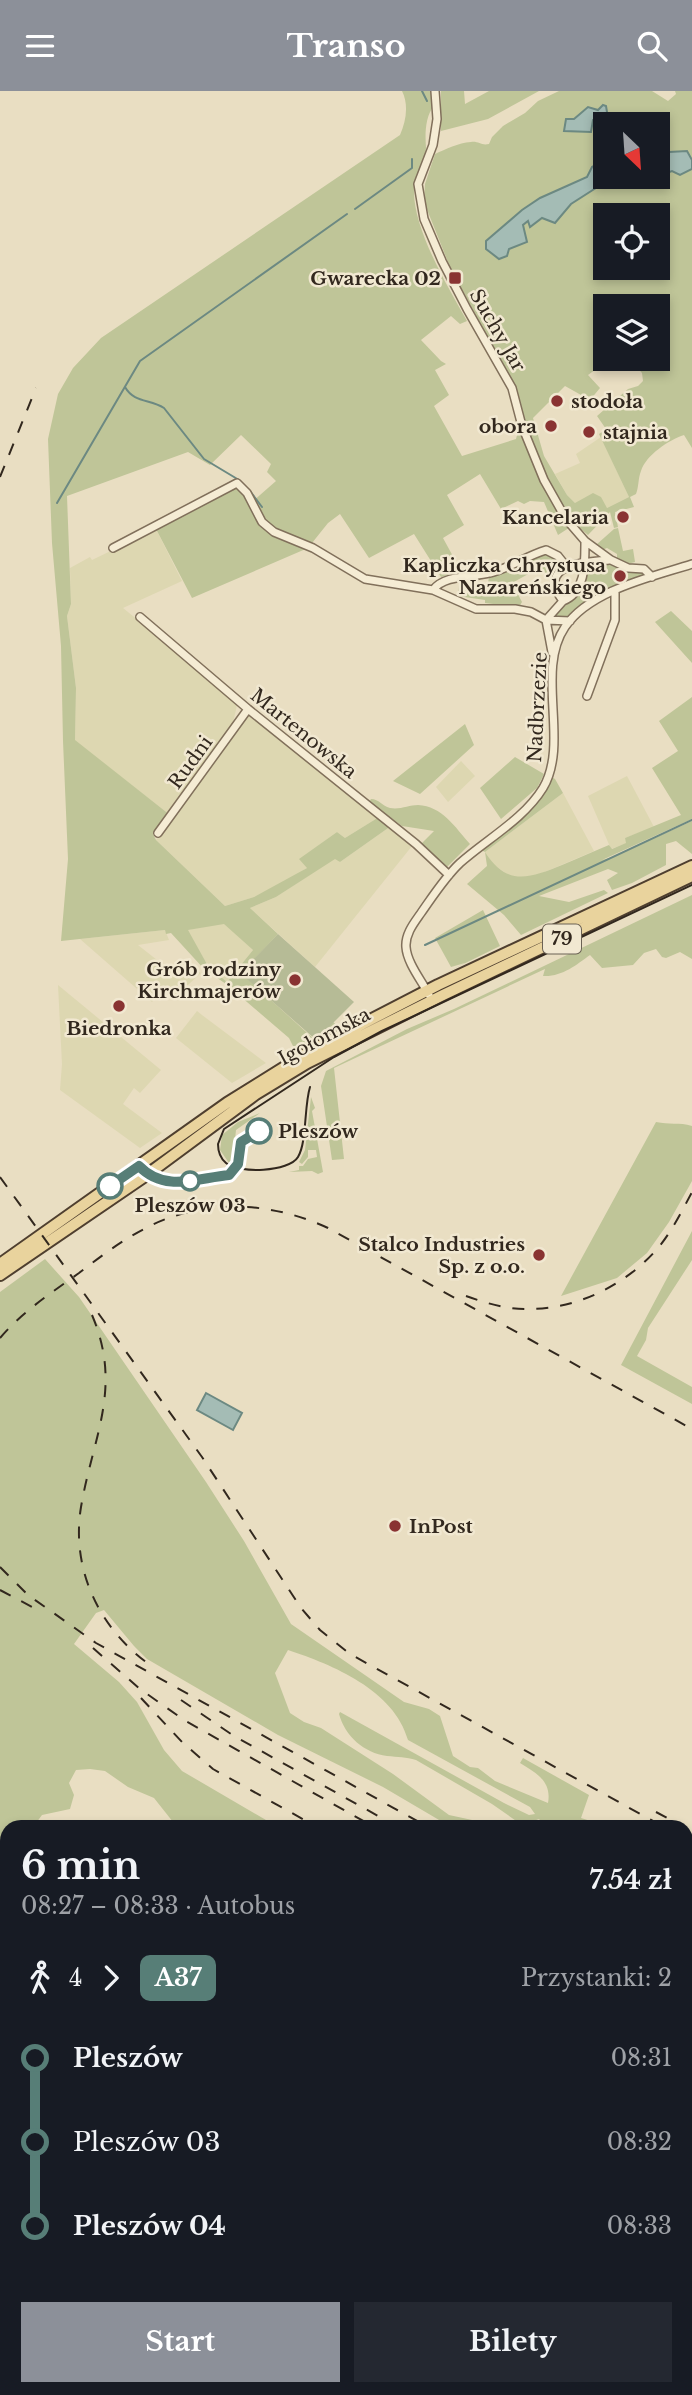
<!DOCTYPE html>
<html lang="pl">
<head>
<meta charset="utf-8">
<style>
	body { margin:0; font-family:"Libre Baskerville",serif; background:#242831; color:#f1f3f6; height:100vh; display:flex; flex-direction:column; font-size:26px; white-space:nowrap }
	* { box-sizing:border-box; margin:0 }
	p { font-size:23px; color:#9ea1a6 }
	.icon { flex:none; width:38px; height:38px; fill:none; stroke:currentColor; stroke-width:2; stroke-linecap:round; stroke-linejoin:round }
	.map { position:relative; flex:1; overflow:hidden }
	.drawer { position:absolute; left:0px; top:1729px; width:693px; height:576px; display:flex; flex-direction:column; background:#171b24; border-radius:21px 21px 0 0; box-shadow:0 4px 10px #0003 }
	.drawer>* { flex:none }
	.badge { padding:0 14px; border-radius:10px; font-size:24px; line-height:46px }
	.needle { width:46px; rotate:155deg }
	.fabs { position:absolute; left:593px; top:21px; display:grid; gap:14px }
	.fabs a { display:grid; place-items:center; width:77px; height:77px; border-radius:0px; background:#171b24; box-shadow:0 4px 10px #0003; font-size:35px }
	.map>.badge { position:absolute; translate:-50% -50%; box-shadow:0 0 0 4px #fff }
	.legs { display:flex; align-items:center; gap:10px; height:77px; padding:0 21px; font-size:23px }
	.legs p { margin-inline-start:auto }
	.summary { display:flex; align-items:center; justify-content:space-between; height:119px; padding:0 21px }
	h1 { font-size:38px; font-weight:700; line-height:52px }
	.action { display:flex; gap:14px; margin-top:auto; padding:14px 21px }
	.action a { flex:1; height:80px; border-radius:0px; background:#8c9099; color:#fff; font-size:28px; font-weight:700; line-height:80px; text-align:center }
	.action a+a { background:#242831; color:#f1f3f6 }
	ul { padding:0 21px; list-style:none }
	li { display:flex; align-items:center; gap:24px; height:84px; font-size:26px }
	li i { display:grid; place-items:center; width:10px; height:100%; margin:0 9px; background:currentColor }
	li i::after { content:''; width:18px; height:18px; margin:-9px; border:5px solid; border-radius:50%; background:#171b24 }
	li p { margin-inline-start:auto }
	li:first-child i { background:linear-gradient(#0000 50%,currentColor 0) }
	li:last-child i { background:linear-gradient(currentColor 50%,#0000 0) }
	header { display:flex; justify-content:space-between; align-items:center; height:91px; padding:0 21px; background:#8c9099; color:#fff; font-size:32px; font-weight:700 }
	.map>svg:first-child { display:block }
</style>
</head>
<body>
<header><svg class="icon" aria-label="menu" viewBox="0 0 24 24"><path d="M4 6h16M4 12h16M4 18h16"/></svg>Transo<svg class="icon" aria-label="search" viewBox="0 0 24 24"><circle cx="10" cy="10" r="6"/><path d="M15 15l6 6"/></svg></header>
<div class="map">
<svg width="692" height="2304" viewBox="0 0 692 2304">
	<rect width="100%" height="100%" fill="#e9dec2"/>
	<!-- farmland -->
	<path fill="#ddd7b1" d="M 601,346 L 629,406 L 607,417 L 575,412 L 567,404 L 555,383 L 580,372 L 576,363 Z
		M 156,438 L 182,490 L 123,517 L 238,610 L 232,636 L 170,724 L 75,650 L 76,597 L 67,525 L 71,513 L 70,477 L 90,466 L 92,469 Z
		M 249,621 L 379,726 L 345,747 L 337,741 L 300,768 L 308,776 L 289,789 L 254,806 L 225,815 L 156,749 Z
		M 461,670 L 475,685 L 448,711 L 436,696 Z
		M 627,685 L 654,736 L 625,747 L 627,752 L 611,758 L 588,705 Z
		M 563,702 L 594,760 L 533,786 L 511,786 L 493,773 L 485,761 Z
		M 391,735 L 412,755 L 315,876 L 250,817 L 276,806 L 335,767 L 340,771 Z
		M 224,832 L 253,859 L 227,891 L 208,875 L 187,839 Z
		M 165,839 L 169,849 L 138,854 L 176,884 L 187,874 L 201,882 L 177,904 L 166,895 L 152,911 L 80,848 Z
		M 58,894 L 161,979 L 140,1002 L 134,997 L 123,1013 L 162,1042 L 140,1057 L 60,999 L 62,973 Z
		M 197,920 L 202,924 L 266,972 L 232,992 L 176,947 Z"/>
	<!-- green -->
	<path fill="#bfc598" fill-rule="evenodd" d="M 402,0 L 432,0 L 434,15 C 425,25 425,44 426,57 C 426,71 415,85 414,99 C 413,138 448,196 467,230 L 460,233 L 451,225 L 421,249 L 441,270 L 446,273 L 435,279 L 449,304 L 434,315 L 462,365 L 516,348 L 521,329 L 521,315 L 512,291 L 450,176 L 424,111 L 425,93 L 435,63 C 446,58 458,52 471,51 C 479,50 481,55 489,53 L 492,46 L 503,35 L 525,22 L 538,10 L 559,0 L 652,0 L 668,10 L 676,3 L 675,0 L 692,0 L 692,357 L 684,344 C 669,349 646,364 641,380 C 638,387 639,395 636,403 L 630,406 L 634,416 L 615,421 L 618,436 L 614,437 L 610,421 L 588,444 L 575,433 L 558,444 L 544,411 L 530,410 L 524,413 L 518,410 L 501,418 L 480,383 L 447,404 L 464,434 L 443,447 L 461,480 L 441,486 L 414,443 L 369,467 L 340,423 L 328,432 L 308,457 L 192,507 L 156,438 L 236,394 C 252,412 260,450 290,450 L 287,445 L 263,430 L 253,410 L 276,390 L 267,381 L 271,373 L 241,344 L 210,374 L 188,361 L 67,405 L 71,513 L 67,525 L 76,597 L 75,649 L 170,724 L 153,743 L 156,749 L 225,815 L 254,806 L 307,777 L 299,768 L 337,741 L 345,747 L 379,726 L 391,735 L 340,771 L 335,768 L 276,806 L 250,817 L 278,843 L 241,882 L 315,949 L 333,931 L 338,935 C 324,944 310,956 293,955 L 289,947 L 226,893 L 204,878 L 171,842 L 166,843 L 165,839 L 61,850 L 68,768 L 63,650 L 61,555 L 52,452 L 48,348 L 58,303 L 73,277 L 101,247 L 400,44 C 406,30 409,14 402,0 ZM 606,33 L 658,33 L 658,86 L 606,86 ZM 592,76 L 599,95 L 570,113 L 555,132 L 542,127 L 529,135 L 529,129 L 523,133 L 527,151 L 509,158 L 486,150 L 540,107 L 587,86 ZM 606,124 L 658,124 L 658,177 L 606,177 ZM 606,215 L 658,215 L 658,268 L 606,268 ZM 607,270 L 632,271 L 642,282 L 643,290 L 638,295 L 628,298 L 597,325 L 606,338 L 599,343 L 629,406 L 607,417 L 601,406 L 593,402 L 575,412 L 567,404 L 544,365 L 533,327 L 565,295 L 590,309 L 600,297 L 588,284 ZM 224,833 L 253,859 L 227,891 L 208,875 L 188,839 Z
		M 441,0 L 464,0 L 465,13 L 489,0 L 539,0 L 488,28 L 441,40 Z
		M 618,437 L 623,460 L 633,458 L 635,471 L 627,473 L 617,469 L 617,463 L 607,457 L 602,459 L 596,454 L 614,438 Z
		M 544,461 L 558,468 L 558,476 L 546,483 L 541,476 L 512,492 L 522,511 L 519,516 L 485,512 L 485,509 L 458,505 L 459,494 L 487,498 L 489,486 Z
		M 612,473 L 627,480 L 645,481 L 647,485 C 620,495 589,502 571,525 L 556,525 L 555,523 L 584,499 L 587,475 Z
		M 671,520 L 692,540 L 692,572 L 655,531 Z
		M 692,606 L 692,728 L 602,769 L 613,766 L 692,730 L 692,763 L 676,750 L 666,753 L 666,774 L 632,792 L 612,799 L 607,789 L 618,782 L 608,778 L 539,805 L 569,811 L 604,799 L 608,802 L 521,844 L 504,824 L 467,793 L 487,775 L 485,761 L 481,759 L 540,708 L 552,686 L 555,688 L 563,702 L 485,761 C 507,796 530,787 562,774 C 578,767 593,761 609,754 L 612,758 L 626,752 L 625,747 L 681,724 L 652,677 L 678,660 L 659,630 Z
		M 465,633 L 474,654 L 420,703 L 393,690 Z
		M 515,666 L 544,683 L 537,697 L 501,728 L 480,697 Z
		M 371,708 C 379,708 382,715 390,717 C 400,719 409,714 418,714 C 442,715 455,736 470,753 L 446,777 L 420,754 L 434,740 L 402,735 L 369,711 Z
		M 692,804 L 692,868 L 680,861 L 666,867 L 662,866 L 656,858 L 644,862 L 633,874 L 602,877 L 590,864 C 576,874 562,886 543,885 L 545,878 L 334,977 L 344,1068 L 332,1069 L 321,995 L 326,980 L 407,938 L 454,918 Z
		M 483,819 L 500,855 L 437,886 L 465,872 L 451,876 L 435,847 Z
		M 311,1006 L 315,1017 L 312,1020 L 323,1081 L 318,1083 L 312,1080 L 289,1081 L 299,1079 L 299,1075 L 303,1075 L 308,1068 L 317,1066 L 316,1059 L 308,1059 L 308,1066 L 302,1073 L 299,1071 L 305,1059 Z
		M 260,1022 L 236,1039 L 233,1068 L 229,1072 L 220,1059 L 222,1044 L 238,1031 Z
		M 656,1031 C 669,1034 679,1031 692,1035 L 692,1090 L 669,1131 L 647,1162 L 617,1187 L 561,1205 Z
		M 692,1140 L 692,1169 L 648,1237 L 646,1249 L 637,1265 L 692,1296 L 692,1313 L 621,1274 Z
		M 45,1168 L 79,1206 L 206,1391 L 244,1450 L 291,1533 L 404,1611 L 429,1618 L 440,1625 L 453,1665 L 470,1676 L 478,1677 L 495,1690 L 548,1712 C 552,1690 536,1682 520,1672 L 523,1667 L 589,1704 L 581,1727 L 610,1736 L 542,1736 L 543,1733 L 539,1728 L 522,1734 L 492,1713 L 416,1669 C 406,1666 398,1666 387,1665 C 364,1662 345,1645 339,1623 L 340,1621 L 504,1712 L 529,1724 L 535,1723 L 530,1716 L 408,1649 C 394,1599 333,1574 288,1559 L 275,1582 L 290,1622 L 304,1631 L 321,1637 L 393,1683 L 449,1724 L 486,1732 L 488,1736 L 451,1736 L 383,1696 L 278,1644 L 147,1568 L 134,1555 L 104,1519 L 96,1522 L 74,1553 L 119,1591 L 137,1611 L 164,1659 L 182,1680 L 278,1736 L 177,1736 L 154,1707 L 128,1696 L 105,1680 L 90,1678 L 76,1679 L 69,1692 L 74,1704 L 70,1718 L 42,1724 L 33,1736 L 7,1736 L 7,1796 L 0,1798 L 0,1201 Z
		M 686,1784 L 692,1787 L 692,1880 L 686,1874 Z
		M 0,2050 L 7,2061 L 7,2298 L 155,2298 L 158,2304 L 0,2304 Z"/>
	<!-- cemetery -->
	<path fill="#b6bb96" d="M 278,843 L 354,911 L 316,949 L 240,882 Z"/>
	<!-- water -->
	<path fill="#a4bcb5" stroke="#6c8982" stroke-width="2" d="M 603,14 L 606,15 L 608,27 L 604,28 L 601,26 L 593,29 L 591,41 L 564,40 L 566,28 L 574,28 L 588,16 L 598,19 Z
		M 687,60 L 692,69 L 692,78 L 680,84 L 672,80 L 664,83 L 658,73 L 658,64 L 666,65 L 669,61 Z
		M 599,72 L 599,95 L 571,113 L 555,132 L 542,127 L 530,136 L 528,130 L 523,134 L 527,151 L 509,158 L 507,165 L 499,168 L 486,158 L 486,150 L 522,119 L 540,107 L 587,86 L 592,76 Z
		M 206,1302 L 242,1322 L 233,1339 L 197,1319 Z"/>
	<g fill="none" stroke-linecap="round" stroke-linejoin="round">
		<!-- stream -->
		<path stroke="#6c8982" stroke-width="2" d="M 422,0 L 427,10
			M 355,118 L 412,77 L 412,68
			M 125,296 C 134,312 150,308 164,317 L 204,368 L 239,389
			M 250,400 L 262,416
			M 57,412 L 140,270 L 347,123
			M 425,854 L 692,729"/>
		<!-- street casing -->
		<g stroke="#81705b" stroke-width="10">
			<path id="street" d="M 435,0 L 437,28 L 433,54 L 418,93 L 424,128 L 442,170 L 467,218 L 512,297 L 522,335 L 544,389 L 566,428 L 585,450 L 611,469 L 628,477 L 644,478 L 652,486
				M 113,457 L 237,392 L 247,402 L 262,431 L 274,441 L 313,457 L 365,488 L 433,499 L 476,518 L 515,518 L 531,521 L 546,529 L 570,530
				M 433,499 C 445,483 472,487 490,482 C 510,477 526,465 546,459 L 558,465 L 566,475
				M 563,510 C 586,501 585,472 585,450
				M 140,526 L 248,618 L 416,753 L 449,784
				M 552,561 L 546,529 L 563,510 C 535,473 586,471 609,469
				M 587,605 L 615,529 L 615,501
				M 158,742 L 248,618
				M 429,904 C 422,890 407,872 406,856 C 405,843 414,832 421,822 C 433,805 445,786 460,772 C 487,748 524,728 543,697 C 570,652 535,580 565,536 C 590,499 652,486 692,473"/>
		</g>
		<!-- primary casing -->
		<g stroke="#4f3f2f" stroke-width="14">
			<path id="primary" d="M 0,1173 L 227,1012 L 312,959 L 438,894 L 692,775
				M 0,1184 L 148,1083 L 256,1003 L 307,972 L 443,904 L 692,785"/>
		</g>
		<!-- street -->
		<use href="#street" stroke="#f5ecd4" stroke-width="7"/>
		<!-- primary -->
		<use href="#primary" stroke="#e9d39d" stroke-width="10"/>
		<!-- tram -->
		<path stroke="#32281e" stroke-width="2" d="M 310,996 C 304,1015 307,1051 298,1066 C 289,1081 239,1083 226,1072 C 220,1067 218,1060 218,1053 L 224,1038 L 334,966 L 382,940 L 692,794"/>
		<!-- rail -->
		<path stroke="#32281e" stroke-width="2" stroke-dasharray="12 12" stroke-linecap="butt" d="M 0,386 L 36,297
			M 0,1086 L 202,1366 L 301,1517 L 320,1539 L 350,1563 L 664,1736
			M 466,1205 C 486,1212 508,1219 530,1218 C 578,1218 627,1193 658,1157 C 672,1140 682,1120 692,1101
			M 92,1224 C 123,1297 93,1345 81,1416 C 71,1477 98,1535 146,1571
			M 0,1247 C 22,1221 51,1202 79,1182 C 100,1166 122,1149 146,1137 C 203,1107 270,1110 328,1137 L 692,1338
			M 0,1476 L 28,1504 L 96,1552 L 428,1736
			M 0,1499 L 34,1517
			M 93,1557 L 140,1598 L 184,1629 L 374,1736
			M 141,1607 L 182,1651 L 213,1678 L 317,1736
			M 181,1609 L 234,1645 L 398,1736
			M 656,1721 L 684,1736
			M 686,1751 L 692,1755
			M 686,1885 L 692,1891
			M 686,1902 L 692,1907
			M 686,1920 L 692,1924
			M 686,1936 L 692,1940"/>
	</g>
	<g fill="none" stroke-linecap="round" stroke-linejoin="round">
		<!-- line-1 casing -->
		<g stroke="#fff" stroke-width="16">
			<path id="line-1" d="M 110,1095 L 139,1075 C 165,1102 197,1087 229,1084 L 238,1073 L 241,1051 L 259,1040"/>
		</g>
		<!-- line-1 -->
		<use href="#line-1" stroke="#577e77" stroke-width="10"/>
	</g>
	<!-- markers -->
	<g fill="#893332" stroke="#f1e8d1" stroke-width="2.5">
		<rect x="448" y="180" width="14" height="14" rx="3.5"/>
		<circle cx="557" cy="310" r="7"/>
		<circle cx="551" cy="335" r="7"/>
		<circle cx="589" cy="341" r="7"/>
		<circle cx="623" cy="426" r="7"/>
		<circle cx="620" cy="485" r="7"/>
		<circle cx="295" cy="889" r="7"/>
		<circle cx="119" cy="915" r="7"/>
		<circle cx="539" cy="1164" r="7"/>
		<circle cx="395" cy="1435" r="7"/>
	</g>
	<g fill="#fff" stroke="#577e77" stroke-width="3.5">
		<circle cx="259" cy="1040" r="12"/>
		<circle cx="190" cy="1090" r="9"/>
		<circle cx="110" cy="1095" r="12"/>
	</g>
	<g text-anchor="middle" stroke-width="5" stroke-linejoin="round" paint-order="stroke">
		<!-- shield labels -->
		<rect fill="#f1e8d1" stroke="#6b6254" stroke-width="2" x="543" y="833.5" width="38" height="29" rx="5"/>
		<g font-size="18" font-weight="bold" fill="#32281e">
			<text x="562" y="854">79</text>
		</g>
		<!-- poi labels -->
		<g font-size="19" font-weight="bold" fill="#32281e" stroke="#f1e8d1" text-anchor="end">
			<text x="441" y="194">Gwarecka 02</text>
			<text x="571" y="317" text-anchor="start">stodoła</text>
			<text x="537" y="342">obora</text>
			<text x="603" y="348" text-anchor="start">stajnia</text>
			<text x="609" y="433">Kancelaria</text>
			<text x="606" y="481">Kapliczka Chrystusa<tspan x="606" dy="22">Nazareńskiego</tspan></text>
			<text x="281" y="885">Grób rodziny<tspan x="281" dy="22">Kirchmajerów</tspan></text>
			<text x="119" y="944" text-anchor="middle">Biedronka</text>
			<text x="525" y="1160">Stalco Industries<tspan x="525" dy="22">Sp. z o.o.</tspan></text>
			<text x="409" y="1442" text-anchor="start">InPost</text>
		</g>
		<!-- street labels -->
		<g font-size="19" fill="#32281e" stroke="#f1e8d1">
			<text transform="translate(498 239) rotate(60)" y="7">Suchy Jar</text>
			<text transform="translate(537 616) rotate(-87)" y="7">Nadbrzezie</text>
			<text transform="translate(304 642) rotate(39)" y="7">Martenowska</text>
			<text transform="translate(190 671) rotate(-54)" y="7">Rudni</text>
			<text transform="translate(324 945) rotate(-28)" y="7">Igołomska</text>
		</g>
		<!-- stop labels -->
		<g font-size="19" font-weight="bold" fill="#32281e" stroke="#f1e8d1" text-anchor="start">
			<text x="278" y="1047">Pleszów</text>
			<text x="190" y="1121" text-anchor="middle">Pleszów 03</text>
		</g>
	</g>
</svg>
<div class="fabs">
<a><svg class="needle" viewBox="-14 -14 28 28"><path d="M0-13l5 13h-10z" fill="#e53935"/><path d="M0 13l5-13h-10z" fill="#9ea1a6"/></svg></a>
<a><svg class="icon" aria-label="locate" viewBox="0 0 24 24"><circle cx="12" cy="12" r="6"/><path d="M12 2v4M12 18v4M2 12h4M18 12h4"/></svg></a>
<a><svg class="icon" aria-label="layers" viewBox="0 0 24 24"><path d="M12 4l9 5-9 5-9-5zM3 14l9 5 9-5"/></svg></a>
</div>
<section class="drawer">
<div class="summary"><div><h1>6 min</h1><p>08:27 – 08:33 · Autobus</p></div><b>7.54 zł</b></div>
<div class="legs"><svg class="icon" aria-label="walk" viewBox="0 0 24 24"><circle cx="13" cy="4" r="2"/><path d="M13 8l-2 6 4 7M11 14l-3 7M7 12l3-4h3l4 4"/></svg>4<svg class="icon" aria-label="forward" viewBox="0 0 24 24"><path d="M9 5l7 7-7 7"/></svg><b class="badge" style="background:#577e77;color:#fff">A37</b><p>Przystanki: 2</p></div>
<ul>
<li><i style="color:#577e77"></i><b>Pleszów</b><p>08:31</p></li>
<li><i style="color:#577e77"></i><span>Pleszów 03</span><p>08:32</p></li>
<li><i style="color:#577e77"></i><b>Pleszów 04</b><p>08:33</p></li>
</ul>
<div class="action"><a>Start</a><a>Bilety</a></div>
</section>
</div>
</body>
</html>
